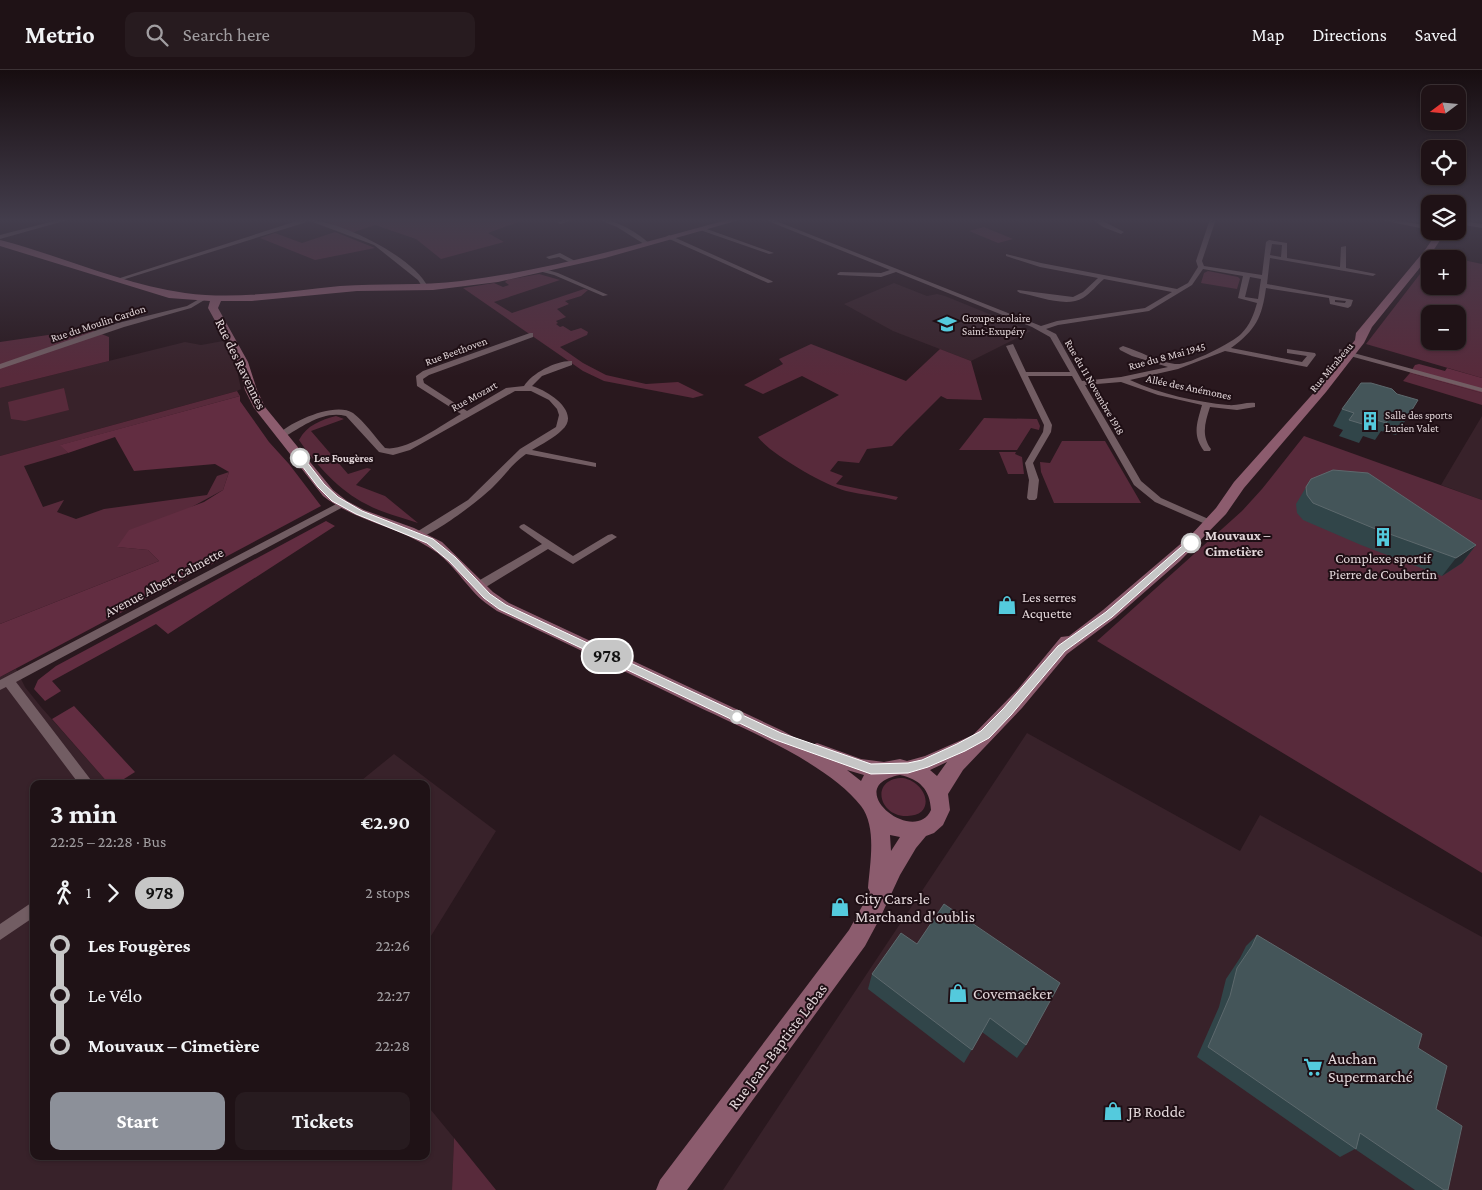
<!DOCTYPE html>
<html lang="en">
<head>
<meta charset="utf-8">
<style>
	body { margin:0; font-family:"Crimson Pro",serif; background:#271b1f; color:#f1f3f6; height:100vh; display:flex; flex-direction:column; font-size:19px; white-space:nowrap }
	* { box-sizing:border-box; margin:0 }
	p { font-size:16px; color:#a19ea1 }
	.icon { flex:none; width:28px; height:28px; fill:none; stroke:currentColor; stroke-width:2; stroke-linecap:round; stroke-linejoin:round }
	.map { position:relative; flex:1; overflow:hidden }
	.side { position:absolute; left:30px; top:710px; width:400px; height:380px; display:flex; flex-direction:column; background:#1f1216; border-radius:10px; box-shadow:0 1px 4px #0004,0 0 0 1px #3c3235 }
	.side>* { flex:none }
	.badge { padding:0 10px; border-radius:16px; font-size:18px; line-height:32px }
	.needle { width:32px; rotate:254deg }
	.controls { position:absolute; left:1421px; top:15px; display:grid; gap:10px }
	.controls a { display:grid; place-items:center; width:45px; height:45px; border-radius:10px; background:#1f1216; box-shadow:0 1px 4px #0004,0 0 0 1px #3c3235; font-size:25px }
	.map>.badge { position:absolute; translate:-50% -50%; box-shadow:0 0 0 2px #fff }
	.legs { display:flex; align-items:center; gap:8px; height:55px; padding:0 20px; font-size:16px }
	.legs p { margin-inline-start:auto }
	.summary { display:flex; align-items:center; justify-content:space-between; height:85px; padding:0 20px }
	h1 { font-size:28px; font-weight:700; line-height:38px }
	.action { display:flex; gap:10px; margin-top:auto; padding:10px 20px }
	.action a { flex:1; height:58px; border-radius:10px; background:#8c9099; color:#fff; font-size:20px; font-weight:700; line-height:58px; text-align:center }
	.action a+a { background:#271b1f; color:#f1f3f6 }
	ul { padding:0 20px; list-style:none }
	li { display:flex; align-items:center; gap:18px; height:50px; font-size:19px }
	li i { display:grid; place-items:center; width:8px; height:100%; margin:0 6px; background:currentColor }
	li i::after { content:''; width:12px; height:12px; margin:-6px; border:4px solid; border-radius:50%; background:#1f1216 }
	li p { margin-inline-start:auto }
	li:first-child i { background:linear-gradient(#0000 50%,currentColor 0) }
	li:last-child i { background:linear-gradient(currentColor 50%,#0000 0) }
	header { display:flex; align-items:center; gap:30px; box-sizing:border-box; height:70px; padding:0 25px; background:#1f1216; border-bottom:1px solid #3c3235 }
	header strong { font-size:24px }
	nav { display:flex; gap:28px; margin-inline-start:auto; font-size:18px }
	.search { width:350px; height:45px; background:#271b1f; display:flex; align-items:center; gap:12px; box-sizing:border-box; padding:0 18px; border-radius:10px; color:#a19ea1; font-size:19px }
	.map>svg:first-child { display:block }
</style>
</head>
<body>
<header>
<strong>Metrio</strong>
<div class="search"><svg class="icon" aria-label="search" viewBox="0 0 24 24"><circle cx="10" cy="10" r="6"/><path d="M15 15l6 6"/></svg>Search here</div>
<nav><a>Map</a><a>Directions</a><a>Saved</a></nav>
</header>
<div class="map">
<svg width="1482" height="1120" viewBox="0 0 1482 1120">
	<rect width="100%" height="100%" fill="#29181e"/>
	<!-- built -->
	<path fill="#38222a" d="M 894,213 L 927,226 L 937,224 L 945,226 L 1031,261 L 971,291 L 893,261 L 844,234 Z
		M 223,271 L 236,295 L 241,319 L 237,321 L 0,386 L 0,318 L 185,272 L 201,275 Z
		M 1482,346 L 1482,430 L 1441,415 Z
		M 16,599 L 25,617 L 41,637 L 109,714 L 34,714 L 34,1086 L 426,1086 L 426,1034 L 454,1068 L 452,1120 L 0,1120 L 0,607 Z
		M 1027,663 L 1240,781 L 1260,745 L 1482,867 L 1482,1120 L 723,1120 Z
		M 394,684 L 496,761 L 426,874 L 426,714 L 357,714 Z"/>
	<!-- green -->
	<path fill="#582a3b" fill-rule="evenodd" d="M 321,149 L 526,149 L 488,163 L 504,172 L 441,189 L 416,169 L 375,155 L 351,163 Z
		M 984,157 L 1013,169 L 998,173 L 969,161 Z
		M 335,162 L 375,178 L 315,190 L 260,168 L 275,163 L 302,173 Z
		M 1435,184 L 1482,194 L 1482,308 L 1366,274 L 1430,191 L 1430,216 L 1458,216 L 1458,189 L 1432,189 ZM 1430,244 L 1458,244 L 1458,271 L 1430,271 Z
		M 1208,201 L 1238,207 L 1240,209 L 1237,219 L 1201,213 L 1204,203 Z
		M 539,204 L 560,210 L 494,232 L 512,243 L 584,219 L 588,220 L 581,226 L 565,231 L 569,234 L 557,239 L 566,247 L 556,251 L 558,253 L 556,254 L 560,257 L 563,256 L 571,261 L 581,258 L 588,262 L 587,265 L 560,277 L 583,293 L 606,305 L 646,314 L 678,312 L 704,325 L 693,328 L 604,311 L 583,301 L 463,218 L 494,213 L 503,217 L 509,215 L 505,212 L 507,210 Z
		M 89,259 L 109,267 L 109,291 L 0,318 L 0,272 Z
		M 811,274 L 906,311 L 940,279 L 971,291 L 982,330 L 947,329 L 941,326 L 905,362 L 892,376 L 867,379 L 859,393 L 838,391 L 830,401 L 843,406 L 836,414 L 898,427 L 896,430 C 880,426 862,425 846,421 C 825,415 770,384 758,367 L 839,325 L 802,306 L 763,324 L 744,315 L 783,294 L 779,289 Z
		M 1410,303 L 1482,323 L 1482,335 L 1403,311 Z
		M 64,318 L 69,340 L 25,351 L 11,349 L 8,332 Z
		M 237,321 L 240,326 L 61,375 L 68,383 L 24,396 L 43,437 L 64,430 L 57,442 L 76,449 L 104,439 L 207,425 L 217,406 L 229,402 L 223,420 L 118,477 L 148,480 L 159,491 L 0,554 L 0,386 Z
		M 336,346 L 344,349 L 311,361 L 348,404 L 367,398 L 371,399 L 356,415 L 385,426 L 418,453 C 401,447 382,443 366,434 C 340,421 316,395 299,370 C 307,355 321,350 336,346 Z
		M 984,348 L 1037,349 L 1040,356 L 1039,360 L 1031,358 L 1017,380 L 959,380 Z
		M 1304,366 L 1482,430 L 1482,803 L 1097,571 L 1242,441 L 1262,419 Z
		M 1062,371 L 1105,371 L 1141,433 L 1054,433 L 1041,402 L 1040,392 L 1050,393 Z
		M 999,382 L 1016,382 L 1015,384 L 1022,387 L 1024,404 L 1008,404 Z
		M 903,708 C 929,713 936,747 906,746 C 878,746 870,708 903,708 Z
		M 454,1068 L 496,1120 L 452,1120 Z"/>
	<!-- forest -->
	<path fill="#622d41" d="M 1419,294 L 1445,301 L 1447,298 L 1482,308 L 1482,323 L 1410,303 L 1415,295 Z
		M 240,326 L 240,331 L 269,372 L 289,394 L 321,436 L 0,607 L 0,554 L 159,491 L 148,480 L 117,477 L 129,460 L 204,432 L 223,420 L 229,402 L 215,394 L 134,401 L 115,367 L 68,383 L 60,375 Z
		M 326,451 L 335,456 L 168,564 L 156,554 L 52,611 L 61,621 L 45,631 L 34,619 L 38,610 L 56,596 Z
		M 74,636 L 135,702 L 116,714 L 109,714 L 52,649 Z"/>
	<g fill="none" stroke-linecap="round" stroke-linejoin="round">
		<!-- street -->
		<path fill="#725d63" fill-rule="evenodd" d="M 62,149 L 71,149 L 0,169 L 0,165 Z
			M 303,149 C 337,149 413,186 428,217 L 423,218 L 418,210 L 374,175 L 310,151 L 122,210 L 117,209 Z
			M 566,149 L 577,149 L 560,154 L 557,152 Z
			M 597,149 C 615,149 635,161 649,173 L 644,174 L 617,157 Z
			M 763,149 L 771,149 L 1041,256 L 1057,251 L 1145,238 L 1172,222 L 1104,209 C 1097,215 1091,223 1083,228 C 1066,238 1038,226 1020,223 L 1017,221 L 1018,220 L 1073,227 L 1083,222 L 1098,208 L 1040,197 L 1006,186 L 1006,184 L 1041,193 L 1177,219 L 1188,213 L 1198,197 L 1196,191 L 1210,149 L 1216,149 L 1202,191 L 1204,196 L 1262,205 L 1266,172 L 1269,170 L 1287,173 L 1287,188 L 1340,197 L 1341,177 L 1346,176 L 1346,198 L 1376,204 L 1373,206 L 1270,188 L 1267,214 L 1353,230 L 1351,236 L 1348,238 L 1330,234 L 1329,228 L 1266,218 C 1262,247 1256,260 1231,278 L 1302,292 L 1307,286 L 1287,283 L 1287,279 L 1315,283 L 1316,285 L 1307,297 L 1225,281 L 1178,299 L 1130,310 C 1160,324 1197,332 1228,335 C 1237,336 1246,332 1255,333 L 1255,337 L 1237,340 L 1210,337 C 1205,353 1201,365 1211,379 L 1210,381 L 1204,381 C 1192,365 1197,353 1202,335 L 1158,325 L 1121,312 L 1085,315 L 1141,411 L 1161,428 L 1213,451 L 1215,453 L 1213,455 L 1210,456 L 1155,432 L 1134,415 L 1072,306 L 1028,306 L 1052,355 L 1051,362 L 1033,393 L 1039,410 L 1037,428 L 1035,430 L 1029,430 L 1027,428 L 1029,410 L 1025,393 L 1043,362 L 1044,355 L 1006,276 L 1013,274 L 1026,302 L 1070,302 L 1050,267 L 1032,257 L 896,202 L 881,207 L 838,205 L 837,204 L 840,202 L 881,203 L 890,200 ZM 1272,174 L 1282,175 L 1281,187 L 1270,185 ZM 1203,199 L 1243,206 L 1238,228 L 1257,233 C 1254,244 1250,255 1241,264 C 1232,273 1187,296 1175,294 C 1157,292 1140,281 1123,276 L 1119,278 L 1120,280 L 1132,286 L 1168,297 L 1121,307 L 1082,311 L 1056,264 L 1046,259 L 1058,255 L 1149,241 L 1192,215 ZM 1250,207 L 1261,209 L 1258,229 L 1245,227 ZM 1335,230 L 1346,231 L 1345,233 L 1335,232 Z
			M 1092,149 L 1099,149 L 1124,162 L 1121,164 L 1103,157 Z
			M 1376,149 L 1388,149 L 1430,156 L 1430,160 Z
			M 1458,150 L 1482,154 L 1482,158 L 1458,154 Z
			M 700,158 L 704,158 L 774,183 L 769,184 L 700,160 Z
			M 669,165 L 772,211 L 773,212 L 768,213 L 667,168 L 666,167 Z
			M 560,183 L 575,191 L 576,192 L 573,194 L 559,187 L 549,189 L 546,187 Z
			M 541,198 L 558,203 L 608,225 L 603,226 L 554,205 L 539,201 L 539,199 Z
			M 201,228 L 206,229 L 191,238 L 124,257 L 0,299 L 0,294 L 118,253 L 187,236 Z
			M 530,263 L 533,263 L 533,267 L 429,305 L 423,309 L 424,313 L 467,341 L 506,318 L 524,316 C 532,303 557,290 572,291 L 572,295 L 542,306 L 532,316 C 547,320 582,342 562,360 C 554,368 542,374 532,380 L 596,393 L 596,397 L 526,384 C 513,393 504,406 493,417 C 480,430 436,463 419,468 L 415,467 L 414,465 L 415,463 L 468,430 L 520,379 L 556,357 L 559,345 L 557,339 L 549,330 L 531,321 L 515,321 L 410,380 L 393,385 L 379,382 L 346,346 C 324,340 303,356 284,367 L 278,367 L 277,365 C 290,352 335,331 353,343 C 365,352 375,367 385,378 C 406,382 441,355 461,344 L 417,316 L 416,306 L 423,301 Z
			M 1339,279 L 1482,318 L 1482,322 L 1339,283 Z
			M 342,431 L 347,434 L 345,436 L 16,612 L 94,714 L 79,714 L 6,617 L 0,620 L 0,610 Z
			M 524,454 L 573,486 L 608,465 L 612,464 L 617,467 L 573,494 L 548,479 L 481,520 L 473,520 L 472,517 L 473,514 L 542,474 L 521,459 L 519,457 L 521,455 Z
			M 34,831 L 34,847 L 0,870 L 0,854 Z"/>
		<!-- secondary -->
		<path fill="#8c5c6e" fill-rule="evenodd" d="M 730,149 L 743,149 L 605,188 L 498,212 L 433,220 L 357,221 L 252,231 L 221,231 L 218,238 L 248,292 L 257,320 L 265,337 L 333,420 L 347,431 L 364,440 L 414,458 L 442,472 L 493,522 L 509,533 L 783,661 L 810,676 L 817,673 L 861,689 L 884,692 L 900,689 L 907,691 L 925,686 L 973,665 L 1018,619 L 1061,567 L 1069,566 L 1103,540 L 1191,465 L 1216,438 L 1234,412 L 1318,318 L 1355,270 L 1356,263 L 1425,180 L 1438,161 L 1446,161 L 1431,184 L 1372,257 L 1364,273 L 1326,322 L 1244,418 L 1226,444 L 1180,491 L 1115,548 L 1067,584 L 1022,638 L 963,700 L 948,724 L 950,740 L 943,755 L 934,763 L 926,766 L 916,778 L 900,805 L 880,848 L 865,876 L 687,1120 L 656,1120 L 660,1110 L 849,860 L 870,822 L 868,818 C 870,793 877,757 861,736 C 828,693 740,657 690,633 C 626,602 562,571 497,541 C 492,537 486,534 482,530 C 464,514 451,490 430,478 C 396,456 355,451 323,426 L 254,338 L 245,320 L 238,292 L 208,238 L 210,231 L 169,228 L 0,176 L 0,170 C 62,186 122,214 185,223 C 237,230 289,221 340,216 C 380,213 421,216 461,211 C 552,200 641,173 730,149 ZM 947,692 L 937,706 L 930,700 ZM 847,700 L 864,705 L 861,711 ZM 900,705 C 919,709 930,719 931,740 C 914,777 839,716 900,705 ZM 890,765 L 900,767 L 891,781 Z"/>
	</g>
	<!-- wall -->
	<path fill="#314549" d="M 1371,313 L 1407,348 L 1396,365 L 1381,361 L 1375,370 L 1363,366 L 1359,373 L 1339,366 L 1343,360 L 1333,356 L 1342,339 Z
		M 1311,409 L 1476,475 L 1462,493 L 1442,506 L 1361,475 L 1303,450 L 1297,443 L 1296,434 Z
		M 901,863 L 1026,975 L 1017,988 L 982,962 L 964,993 L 868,919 L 872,904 Z
		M 1257,865 L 1418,978 L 1436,1039 L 1448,1120 L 1415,1120 L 1355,1079 L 1340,1087 L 1197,987 L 1219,937 L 1226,909 L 1240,888 L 1246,876 Z"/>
	<!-- shaded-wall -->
	<path fill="#262c31" d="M 1476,475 L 1462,493 L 1442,506 L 1456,488 Z"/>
	<!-- building -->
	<path fill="#445559" stroke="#5d696d" d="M 1361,313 L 1371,313 L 1392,319 L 1397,324 L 1418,330 L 1407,348 L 1392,344 L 1386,353 L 1373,349 L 1369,356 L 1349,350 L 1354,343 L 1342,339 Z
		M 1333,400 L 1368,403 L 1476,475 L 1456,488 L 1373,458 L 1313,433 L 1307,425 L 1306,417 L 1311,409 Z
		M 944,834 L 1060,913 L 1026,975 L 990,948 L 972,980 L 872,904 L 901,863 L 917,874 Z
		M 1257,865 L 1422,964 L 1418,978 L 1447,996 L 1436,1039 L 1462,1056 L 1448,1120 L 1444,1120 L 1360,1063 L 1356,1079 L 1208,977 L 1230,926 L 1237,898 L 1252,876 Z"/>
	<!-- sky -->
	<linearGradient id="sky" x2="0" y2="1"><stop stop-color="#170d10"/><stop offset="0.49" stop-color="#433d4c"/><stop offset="1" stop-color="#433d4c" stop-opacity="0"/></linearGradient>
	<rect width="1482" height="306" fill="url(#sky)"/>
	<!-- line-1 -->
	<path fill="#c6c6c6" stroke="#fff" d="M 298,387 L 303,387 L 324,414 L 338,427 L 362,441 L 433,469 L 455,487 L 490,524 L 506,535 L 781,663 L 871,694 L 908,693 L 922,690 L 957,674 L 981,661 L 1003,639 L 1058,576 L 1106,542 L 1188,471 L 1191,470 L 1195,473 L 1112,547 L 1065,581 L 1011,645 L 989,668 L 965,681 L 928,697 L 908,703 L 871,704 L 773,669 L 499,539 L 484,528 L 449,491 L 427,473 L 356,444 L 332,431 L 318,417 L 296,388 Z"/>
	<!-- icons -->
	<defs>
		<g id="school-bare" transform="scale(1.5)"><path d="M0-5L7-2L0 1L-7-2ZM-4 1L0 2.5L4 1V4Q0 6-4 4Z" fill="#54cadd" stroke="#1f0f15" stroke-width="2.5" paint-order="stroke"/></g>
		<g id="building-bare" transform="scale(1.5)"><path d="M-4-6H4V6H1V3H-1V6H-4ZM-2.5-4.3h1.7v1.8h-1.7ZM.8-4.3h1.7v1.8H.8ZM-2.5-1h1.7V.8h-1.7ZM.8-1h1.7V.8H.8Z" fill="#54cadd" stroke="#1f0f15" stroke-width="2.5" paint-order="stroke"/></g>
		<g id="shop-bare" transform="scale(1.5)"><path d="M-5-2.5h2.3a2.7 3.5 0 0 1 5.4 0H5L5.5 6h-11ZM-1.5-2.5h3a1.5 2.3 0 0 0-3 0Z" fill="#54cadd" stroke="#1f0f15" stroke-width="2.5" paint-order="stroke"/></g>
		<g id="supermarket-bare" transform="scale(1.5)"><path d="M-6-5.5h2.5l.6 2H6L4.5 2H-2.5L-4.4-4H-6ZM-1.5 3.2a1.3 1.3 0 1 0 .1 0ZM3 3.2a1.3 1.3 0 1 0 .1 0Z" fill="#54cadd" stroke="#1f0f15" stroke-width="2.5" paint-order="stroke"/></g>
	</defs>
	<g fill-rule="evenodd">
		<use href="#school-bare" x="947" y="254"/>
		<use href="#building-bare" x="1370" y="351"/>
		<use href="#building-bare" x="1383" y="467"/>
		<use href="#shop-bare" x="1007" y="535"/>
		<use href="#shop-bare" x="840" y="837"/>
		<use href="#shop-bare" x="958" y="923"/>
		<use href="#supermarket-bare" x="1313" y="997"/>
		<use href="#shop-bare" x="1113" y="1041"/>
	</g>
	<!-- markers -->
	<g fill="#fff" stroke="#c6c6c6" stroke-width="2.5">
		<circle cx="300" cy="388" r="9"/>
		<circle cx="1191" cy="473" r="9"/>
		<circle cx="737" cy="647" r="6"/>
	</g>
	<g text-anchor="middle" stroke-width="4" stroke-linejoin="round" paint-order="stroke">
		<!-- far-poi labels -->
		<g font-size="11" fill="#e3d7da" stroke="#1f0f15" text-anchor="start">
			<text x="962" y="252">Groupe scolaire<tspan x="962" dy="13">Saint-Exupéry</tspan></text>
			<text x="1385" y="349">Salle des sports<tspan x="1385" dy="13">Lucien Valet</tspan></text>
		</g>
		<!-- far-street labels -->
		<g font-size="11" fill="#e3d7da" stroke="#1f0f15">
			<text transform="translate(98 253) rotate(-18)" y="4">Rue du Moulin Cardon</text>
			<text transform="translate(456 281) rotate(-20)" y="4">Rue Beethoven</text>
			<text transform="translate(1167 286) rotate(-15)" y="4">Rue du 8 Mai 1945</text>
			<text transform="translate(1331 297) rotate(-50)" y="4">Rue Mirabeau</text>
			<text transform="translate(1095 317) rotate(60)" y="4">Rue du 11 Novembre 1918</text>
			<text transform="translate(1189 317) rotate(12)" y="4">Allée des Anémones</text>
			<text transform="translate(474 326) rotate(-29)" y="4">Rue Mozart</text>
		</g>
		<!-- far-stop labels -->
		<g font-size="11" font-weight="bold" fill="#e3d7da" stroke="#1f0f15" text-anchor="start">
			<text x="314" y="392">Les Fougères</text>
		</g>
		<!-- street labels -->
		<g font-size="14" fill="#e3d7da" stroke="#1f0f15">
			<text transform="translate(241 294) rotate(64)" y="5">Rue des Ravennes</text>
			<text transform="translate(164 512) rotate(-28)" y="5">Avenue Albert Calmette</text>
		</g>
		<!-- stop labels -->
		<g font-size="14" font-weight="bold" fill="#e3d7da" stroke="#1f0f15" text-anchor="start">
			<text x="1205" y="470">Mouvaux –<tspan x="1205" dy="16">Cimetière</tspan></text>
		</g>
		<!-- poi labels -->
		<g font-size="14" fill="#e3d7da" stroke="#1f0f15">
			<text x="1383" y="493">Complexe sportif<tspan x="1383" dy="16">Pierre de Coubertin</tspan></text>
			<text x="1022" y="532" text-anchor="start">Les serres<tspan x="1022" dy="16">Acquette</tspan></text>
		</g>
		<!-- near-poi labels -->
		<g font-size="16" fill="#e3d7da" stroke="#1f0f15" text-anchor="start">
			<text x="855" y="834">City Cars-le<tspan x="855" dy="18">Marchand d'oublis</tspan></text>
			<text x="973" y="929">Covemaeker</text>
			<text x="1328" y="994">Auchan<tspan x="1328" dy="18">Supermarché</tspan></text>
			<text x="1128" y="1047">JB Rodde</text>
		</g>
		<!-- near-street labels -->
		<g font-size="16" fill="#e3d7da" stroke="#1f0f15">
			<text transform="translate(777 976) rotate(-53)" y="6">Rue Jean-Baptiste Lebas</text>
		</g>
	</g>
</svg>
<div class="controls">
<a><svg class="needle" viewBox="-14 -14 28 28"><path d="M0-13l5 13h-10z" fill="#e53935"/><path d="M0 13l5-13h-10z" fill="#a19ea1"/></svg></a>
<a><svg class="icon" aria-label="locate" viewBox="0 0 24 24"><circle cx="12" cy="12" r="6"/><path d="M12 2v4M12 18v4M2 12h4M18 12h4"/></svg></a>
<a><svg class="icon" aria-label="layers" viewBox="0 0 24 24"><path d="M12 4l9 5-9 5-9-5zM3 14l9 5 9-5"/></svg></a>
<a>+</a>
<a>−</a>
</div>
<b class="badge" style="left:607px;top:586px;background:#c6c6c6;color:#111">978</b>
<section class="side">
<div class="summary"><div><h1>3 min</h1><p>22:25 – 22:28 · Bus</p></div><b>€2.90</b></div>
<div class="legs"><svg class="icon" aria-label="walk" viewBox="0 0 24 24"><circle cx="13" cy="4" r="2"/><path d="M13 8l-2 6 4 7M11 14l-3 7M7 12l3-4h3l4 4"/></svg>1<svg class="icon" aria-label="forward" viewBox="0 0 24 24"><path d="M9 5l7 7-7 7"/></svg><b class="badge" style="background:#c6c6c6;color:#111">978</b><p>2 stops</p></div>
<ul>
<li><i style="color:#c6c6c6"></i><b>Les Fougères</b><p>22:26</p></li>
<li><i style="color:#c6c6c6"></i><span>Le Vélo</span><p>22:27</p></li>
<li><i style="color:#c6c6c6"></i><b>Mouvaux – Cimetière</b><p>22:28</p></li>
</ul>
<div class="action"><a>Start</a><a>Tickets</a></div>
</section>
</div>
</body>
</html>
